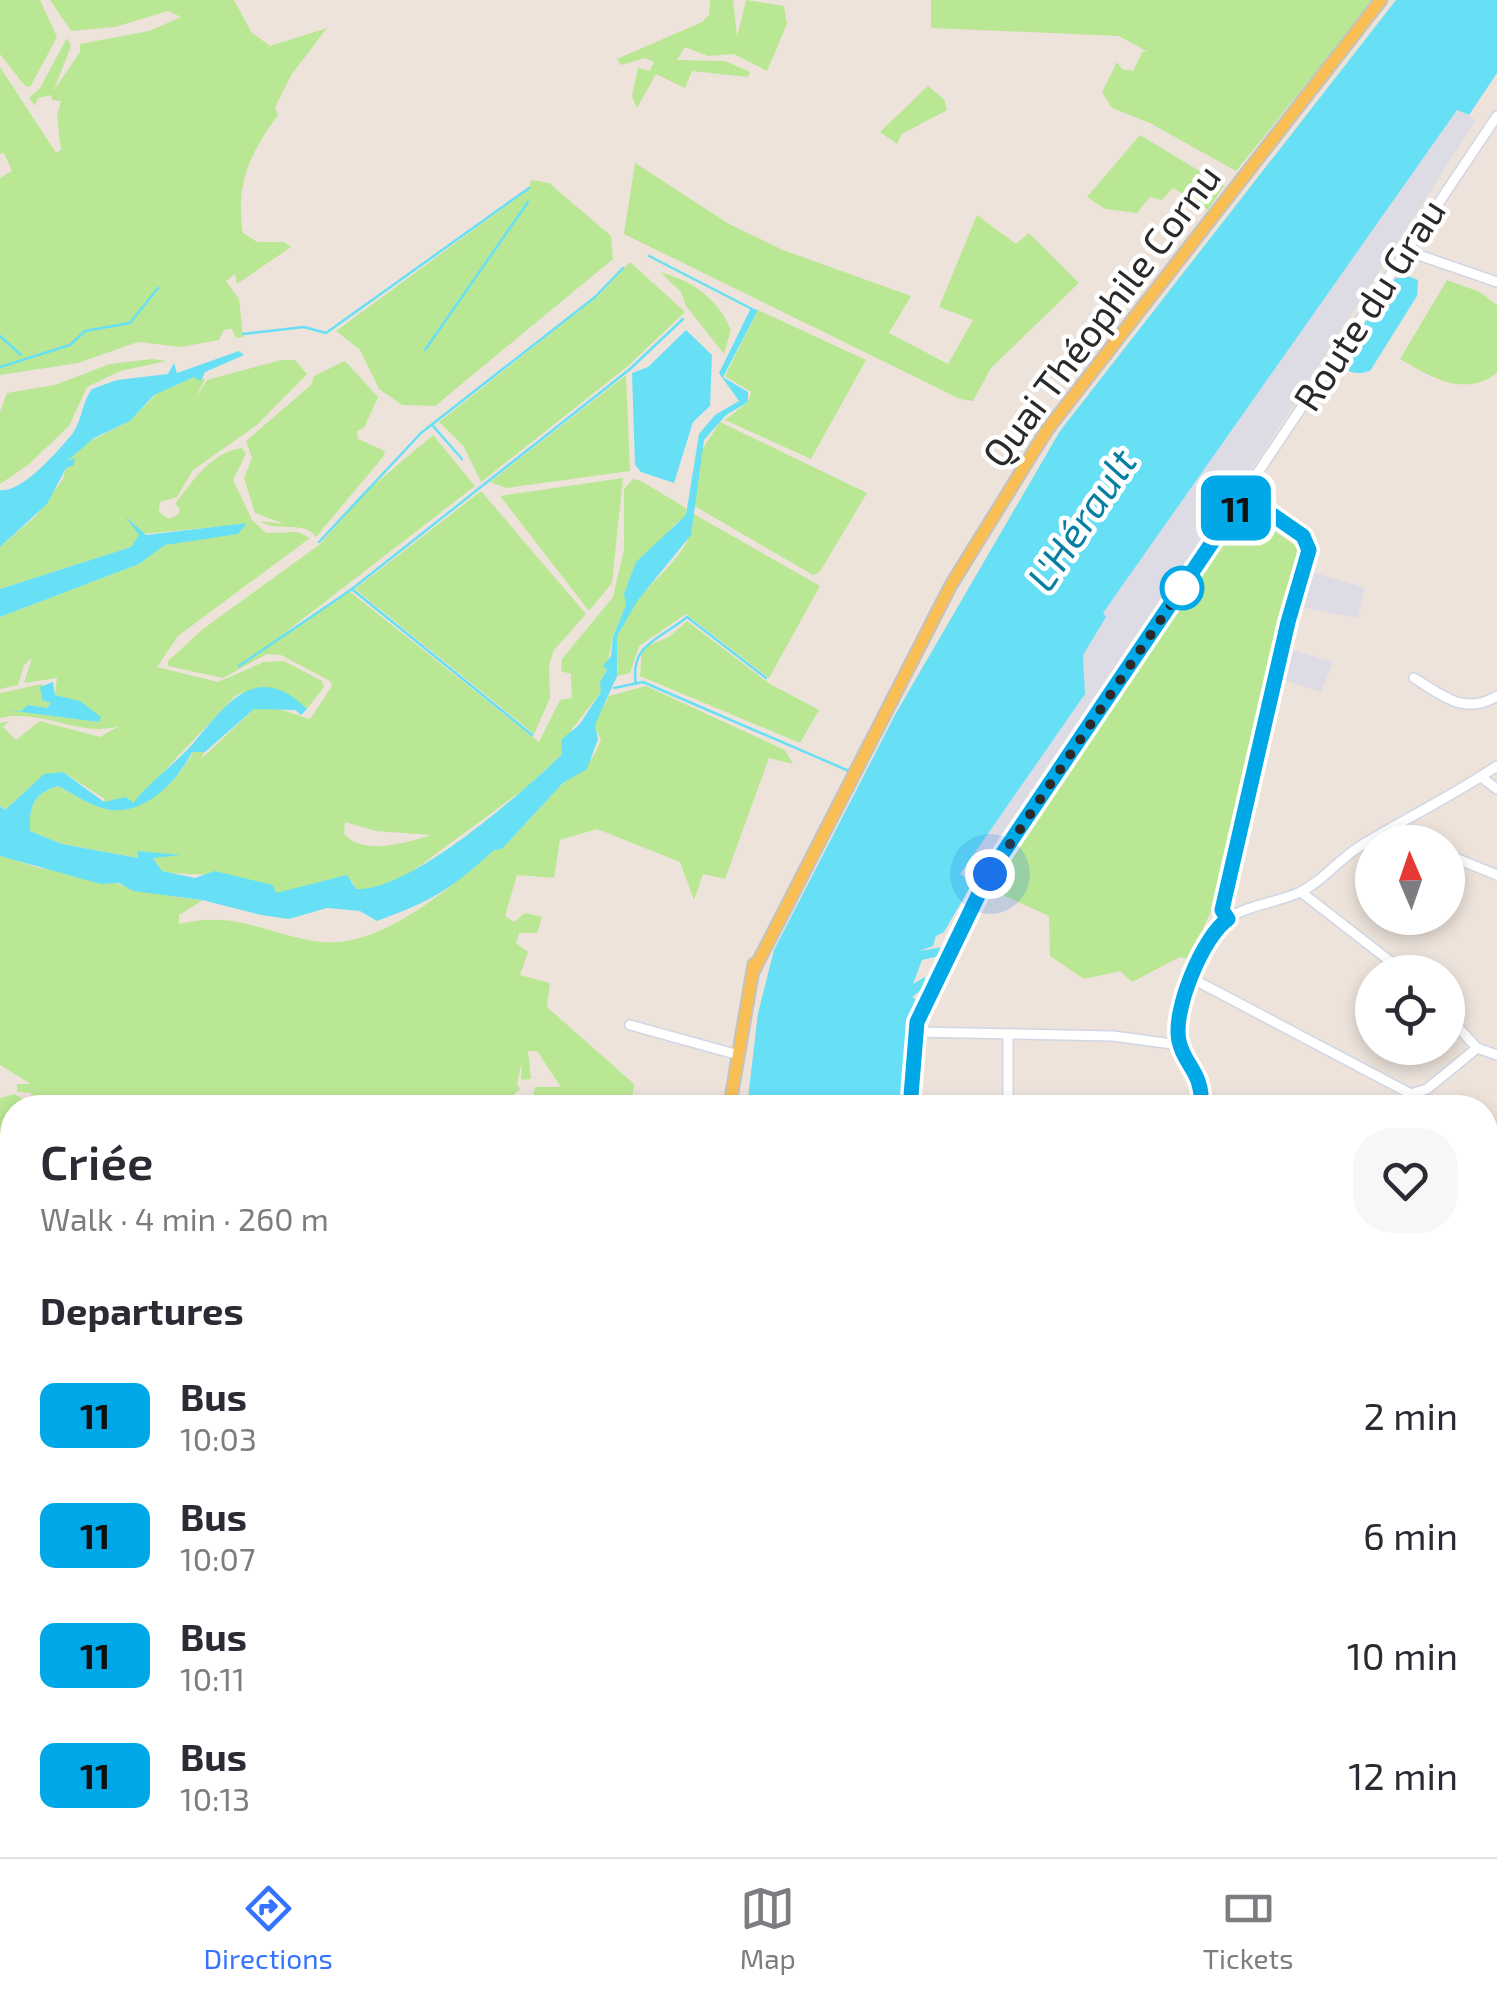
<!DOCTYPE html>
<html lang="en">
<head>
<meta charset="utf-8">
<style>
	body { margin:0; font-family:"Exo 2",sans-serif; background:#f7f7f7; color:#2b2b33; height:100vh; display:flex; flex-direction:column; font-size:38px; white-space:nowrap }
	* { box-sizing:border-box; margin:0 }
	p { font-size:32px; color:#7c7c81 }
	.icon { flex:none; width:55px; height:55px; fill:none; stroke:currentColor; stroke-width:2; stroke-linecap:round; stroke-linejoin:round }
	.map { position:relative; flex:1; overflow:hidden }
	.drawer { position:absolute; left:0px; top:1095px; width:1498px; height:762px; display:flex; flex-direction:column; background:#fff; border-radius:40px 40px 0 0; box-shadow:0 5px 15px #0003 }
	.drawer>* { flex:none }
	.badge { padding:0 20px; border-radius:15px; font-size:35px; line-height:65px }
	.needle { width:65px; rotate:358deg }
	.fabs { position:absolute; left:1355px; top:825px; display:grid; gap:20px }
	.fabs a { display:grid; place-items:center; width:110px; height:110px; border-radius:50%; background:#fff; box-shadow:0 5px 15px #0003; font-size:50px }
	.you { position:absolute; width:50px; height:50px; margin:-25px; border:8px solid #fff; border-radius:50%; background:#1a73e8; box-shadow:0 0 0 15px #1a73e833 }
	.map>.badge { position:absolute; translate:-50% -50%; box-shadow:0 0 0 5px #fff }
	h2 { padding:0 40px; font-size:38px; line-height:90px }
	.round { display:grid; place-items:center; flex:none; width:105px; height:105px; border-radius:40px; background:#f7f7f7 }
	.headline { display:flex; align-items:center; justify-content:space-between; height:170px; padding:0 40px }
	h1 { font-size:48px; font-weight:600; line-height:75px }
	ul { padding:0; list-style:none }
	li { display:flex; align-items:center; gap:30px; height:120px; padding:0 40px }
	li div { flex:1 }
	li b { display:block; font-size:38px }
	li em { font-style:normal }
	li .badge { min-width:110px; font-weight:700; text-align:center }
	.dock { display:flex; justify-content:space-around; align-items:center; height:140px; border-top:2px solid #e1e1e2; background:#fff; font-size:28px; color:#7c7c81 }
	.dock a { display:grid; justify-items:center; gap:5px }
	.dock .selected { color:#3573ff }
	.map>svg:first-child { display:block }
</style>
</head>
<body>
<div class="map">
<svg width="1497" height="1857" viewBox="0 0 1497 1857">
	<rect width="100%" height="100%" fill="#ede3db"/>
	<!-- industrial -->
	<path fill="#dddce5" d="M 1457,109 L 1476,120 L 1260,457 L 973,880 L 960,874 L 1085,694 L 1083,655 L 1105,617 L 1102,614 Z
		M 1310,571 L 1365,588 L 1358,618 L 1301,607 Z
		M 1289,649 L 1333,662 L 1321,692 L 1282,679 Z"/>
	<!-- green -->
	<path fill="#bae794" fill-rule="evenodd" d="M 0,0 L 40,0 L 57,37 L 30,87 L 25,86 L 0,54 Z
		M 50,0 L 234,0 L 251,32 L 270,46 L 327,28 L 292,74 L 275,107 L 278,115 C 250,153 235,184 243,233 L 257,242 L 284,242 L 291,247 L 237,284 L 235,274 L 226,281 L 239,299 L 243,337 L 236,338 L 232,329 L 224,330 L 219,340 L 181,347 L 138,342 L 78,363 L 0,375 L 0,178 L 12,171 L 4,153 L 0,154 L 0,67 L 56,153 L 61,150 L 57,116 L 61,101 L 52,100 L 51,95 L 38,98 L 35,106 L 29,98 L 40,88 L 67,38 L 71,46 L 54,90 L 80,52 L 80,44 L 149,31 L 181,17 L 168,11 L 115,27 L 71,31 Z
		M 710,0 L 733,0 L 737,37 L 746,0 L 784,6 L 787,24 L 767,71 L 734,54 L 708,56 L 685,47 L 677,60 L 725,61 L 750,72 L 748,77 L 692,71 L 685,88 L 656,74 L 637,108 L 632,96 L 638,68 L 650,71 L 654,62 L 645,58 L 621,65 L 617,59 L 702,22 L 709,15 Z
		M 931,0 L 1374,0 L 1236,171 L 1150,123 L 1112,108 L 1102,92 L 1117,62 L 1122,69 L 1133,71 L 1143,51 L 1148,52 L 1119,36 L 931,28 Z
		M 928,86 L 944,99 L 947,110 L 902,134 L 897,144 L 880,132 Z
		M 1140,135 L 1224,186 L 1208,210 L 1173,188 L 1162,200 L 1150,197 L 1137,213 L 1105,209 L 1087,197 Z
		M 635,163 L 729,224 L 783,250 L 911,296 L 889,333 L 948,364 L 973,320 L 939,307 L 977,215 L 1016,244 L 1029,233 L 1079,283 L 991,368 L 973,401 L 960,399 L 624,234 Z
		M 531,180 L 549,183 L 611,236 L 613,259 L 435,406 L 402,405 L 379,389 L 360,350 L 336,331 L 529,189 Z
		M 630,262 L 685,312 L 628,366 L 481,482 L 464,447 L 439,422 L 599,295 Z
		M 660,272 C 692,281 718,298 731,330 L 724,354 L 686,306 L 681,292 Z
		M 1447,280 L 1480,292 L 1497,305 L 1497,373 C 1464,398 1431,377 1400,359 Z
		M 758,310 L 866,360 L 811,459 L 725,420 L 748,402 L 751,392 L 725,376 Z
		M 152,359 L 167,361 L 120,371 L 87,387 L 69,426 L 28,465 L 0,484 L 0,412 L 7,393 L 55,385 L 110,364 Z
		M 281,360 L 295,360 L 307,374 L 257,425 L 193,470 L 177,497 L 160,502 L 159,512 L 169,519 L 178,515 L 180,509 L 175,504 C 192,482 212,451 242,448 L 246,454 L 233,480 L 252,520 L 266,533 L 298,532 L 310,538 L 178,636 L 157,667 L 218,682 L 264,662 L 284,661 L 322,681 L 324,687 L 307,709 C 289,691 257,685 235,696 L 134,803 L 103,802 L 105,799 L 63,772 L 32,785 L 5,810 L 0,806 L 0,723 L 9,721 L 3,727 L 16,740 L 40,721 L 100,737 L 119,726 C 80,738 42,708 0,718 L 0,693 L 42,684 L 52,703 L 46,708 L 28,705 L 22,711 L 98,722 L 76,703 L 55,695 L 57,678 L 24,683 L 32,658 L 24,665 L 18,685 L 0,689 L 0,617 L 139,564 L 165,545 L 213,536 L 246,524 L 142,534 L 131,547 L 0,589 L 0,547 L 36,516 L 63,479 L 67,461 L 88,442 L 130,421 L 157,393 L 194,377 L 205,379 L 195,399 L 207,380 Z
		M 345,361 L 378,397 L 364,428 L 357,431 L 358,439 L 385,451 L 383,457 L 316,537 C 304,519 278,534 260,521 L 284,524 L 255,513 L 244,478 L 252,458 L 246,441 L 311,385 L 314,376 Z
		M 626,375 L 630,471 L 506,488 L 490,482 Z
		M 720,422 L 867,493 L 819,573 L 813,575 L 693,505 L 701,451 Z
		M 433,435 L 475,486 L 256,655 L 349,591 L 539,742 L 560,700 L 572,698 L 571,674 L 561,671 L 562,659 L 613,597 L 624,550 L 624,489 L 633,479 L 641,481 L 686,508 L 687,515 L 674,525 L 626,605 L 613,637 L 601,692 L 572,729 L 562,754 L 528,786 L 410,873 L 378,889 L 356,889 L 352,881 L 320,882 L 276,894 C 245,867 199,879 161,871 L 153,857 L 168,854 L 138,851 L 139,858 L 62,844 L 30,831 C 29,806 34,793 58,786 C 72,793 87,804 102,808 C 140,819 177,783 193,752 L 205,752 L 200,760 L 254,709 L 279,709 L 310,719 L 332,686 L 330,681 L 281,655 L 267,654 L 223,678 L 168,666 L 168,661 L 203,629 L 319,545 L 368,490 ZM 345,822 L 376,831 L 431,835 C 407,843 363,856 344,834 Z
		M 623,478 L 612,583 L 589,611 L 500,496 Z
		M 481,491 L 586,614 L 554,650 L 549,665 L 550,698 L 534,734 L 355,589 Z
		M 1241,508 L 1303,551 L 1217,898 L 1189,959 L 1180,957 L 1132,982 L 1120,971 L 1084,979 L 1050,956 L 1049,916 L 987,888 L 1019,848 Z
		M 692,513 L 820,586 L 769,678 L 686,614 L 639,646 L 630,673 L 617,676 C 619,663 615,650 617,637 C 624,593 701,558 692,513 Z
		M 687,621 L 770,684 L 819,710 L 800,743 L 640,676 L 642,648 L 669,637 Z
		M 646,686 L 785,750 L 793,764 L 769,758 L 725,879 L 703,874 L 694,900 L 680,862 L 597,829 L 560,840 L 554,878 L 517,875 L 505,916 L 514,922 L 525,913 L 542,917 L 537,933 L 519,933 L 516,943 L 528,952 L 520,975 L 550,983 L 547,1007 L 634,1084 L 631,1107 L 531,1107 L 535,1087 L 561,1087 L 537,1051 L 528,1051 L 531,1079 L 521,1080 L 522,1061 L 517,1084 L 520,1089 L 504,1104 L 509,1107 L 79,1108 L 54,1095 L 61,1107 L 12,1108 L 12,1153 L 0,1161 L 0,1098 L 14,1094 L 28,1102 L 32,1093 L 17,1092 L 17,1084 L 31,1084 L 0,1065 L 0,856 C 15,858 30,867 45,869 C 99,875 146,896 203,900 L 179,915 L 179,924 C 235,911 262,932 314,941 C 377,953 450,888 494,849 L 502,849 C 519,831 535,814 551,796 C 570,773 592,770 601,739 L 594,725 L 609,696 Z"/>
	<!-- sand -->
	<path fill="#f4e5bb" d="M 0,1175 L 12,1189 L 12,1297 L 6,1294 L 8,1279 L 0,1266 Z
		M 595,1845 L 680,1845 L 692,1857 L 597,1857 Z"/>
	<!-- pitch -->
	<path fill="#d1ef8f" d="M 1489,1206 L 1497,1210 L 1497,1293 L 1485,1311 L 1485,1211 Z"/>
	<!-- water -->
	<path fill="#67e0f5" d="M 1396,0 L 1497,0 L 1497,73 L 1469,115 L 1457,110 L 1103,613 L 1106,617 L 1083,655 L 1085,694 L 960,874 L 973,882 L 944,932 L 936,936 L 933,946 L 919,951 L 943,947 L 939,956 L 922,960 L 913,984 L 925,977 L 925,987 L 912,997 L 920,1002 L 907,1027 L 904,1107 L 747,1107 L 758,1013 L 774,950 L 896,713 L 1060,431 Z
		M 1408,276 L 1418,280 L 1417,296 L 1370,371 C 1356,375 1346,374 1339,360 L 1392,279 Z
		M 751,308 L 758,310 L 723,377 L 748,392 L 748,402 L 726,415 L 704,440 L 691,535 L 638,600 L 617,636 L 617,676 L 595,725 L 598,739 L 587,769 L 563,783 L 502,849 L 494,850 C 450,890 432,901 377,921 L 360,911 L 327,908 L 289,919 L 261,915 L 202,900 L 133,891 L 119,883 L 101,884 L 0,856 L 0,806 L 5,810 L 44,774 L 63,772 L 104,802 L 126,797 L 134,803 C 138,793 176,762 188,749 C 221,713 252,655 307,709 L 301,715 L 295,710 L 254,709 L 205,752 L 192,752 C 177,783 140,820 102,808 C 87,804 72,793 58,786 C 34,793 29,806 30,831 L 62,844 L 138,858 L 138,851 L 181,855 L 153,858 L 162,871 L 195,878 L 215,871 L 273,885 L 276,893 L 347,875 L 356,889 C 409,892 518,796 557,759 L 562,754 L 561,740 L 579,725 L 601,692 L 600,682 L 607,670 L 603,666 L 611,656 L 613,637 L 626,605 L 624,594 L 636,562 L 686,515 L 699,434 L 715,415 L 739,401 L 719,373 Z
		M 686,330 L 712,355 L 710,406 L 693,422 L 674,483 L 641,472 L 635,465 L 632,373 L 648,367 Z
		M 239,351 L 244,355 L 205,372 L 201,381 L 194,377 L 154,395 L 130,421 L 94,438 L 67,461 L 75,458 L 74,465 L 66,468 L 47,504 L 0,547 L 0,490 C 21,494 59,450 73,433 C 82,420 82,402 92,389 L 117,380 L 168,374 L 174,363 L 177,373 Z
		M 125,516 L 146,535 L 247,523 L 238,534 L 165,545 L 139,564 L 0,617 L 0,589 L 131,547 L 139,535 Z
		M 53,682 L 55,695 L 80,701 L 101,717 L 99,722 L 7,710 L 21,711 L 28,705 L 47,708 L 51,703 L 42,700 L 40,687 Z
		M 0,1266 L 8,1279 L 6,1294 L 12,1297 L 12,1845 L 595,1845 L 597,1857 L 0,1857 Z
		M 748,1845 L 898,1845 L 898,1857 L 748,1857 Z"/>
	<g fill="none" stroke-linecap="round" stroke-linejoin="round">
		<!-- stream -->
		<path stroke="#67e0f5" stroke-width="2.5" d="M 649,256 L 752,309
			M 243,334 L 304,327 L 326,333 L 529,188
			M 0,336 L 21,355
			M 425,350 L 528,202
			M 0,367 L 70,345 L 85,331 L 130,323 L 158,288
			M 433,426 L 462,459
			M 319,542 L 421,433 L 595,297 L 623,268
			M 353,590 L 532,735
			M 239,666 L 352,589 L 630,369 L 683,319
			M 636,684 C 629,644 661,639 687,617 L 766,678
			M 614,688 L 643,682 L 849,771"/>
		<!-- minor casing -->
		<g stroke="#d0d6e4" stroke-width="12">
			<path id="minor" d="M 1404,250 L 1497,282
				M 1414,678 C 1442,695 1464,716 1497,696
				M 1481,777 L 1497,789
				M 1396,828 L 1416,842
				M 1448,855 L 1497,875
				M 1301,892 L 1404,972
				M 1228,919 L 1222,910 L 1287,622 L 1309,551 L 1303,537 L 1244,495
				M 1191,978 L 1411,1094 L 1427,1089 L 1477,1048
				M 1448,1016 L 1477,1048 L 1497,1055
				M 630,1025 L 735,1054
				M 914,1032 L 1113,1036 L 1180,1045
				M 674,1108 L 720,1105
				M 910,1108 L 917,1023 L 988,875 L 1497,116
				M 1008,1108 L 1008,1035
				M 1201,1108 C 1204,1072 1174,1053 1180,1022 C 1186,990 1196,947 1221,924 C 1242,905 1273,904 1298,893 C 1321,883 1338,860 1359,847 C 1405,819 1452,796 1497,766
				M 1485,1394 L 1497,1402
				M 1485,1473 L 1497,1480
				M 1485,1536 L 1497,1513
				M 1485,1547 L 1497,1554
				M 1485,1780 L 1497,1784
				M 905,1845 L 905,1857
				M 1140,1845 L 1141,1857
				M 1213,1845 L 1240,1857
				M 738,1857 L 740,1845
				M 1024,1857 L 1024,1845
				M 1264,1857 L 1269,1845
				M 1412,1857 L 1415,1845"/>
		</g>
		<!-- major casing -->
		<g stroke="#c3c3c3" stroke-width="15">
			<path id="major" d="M 754,970 L 951,585 L 1047,430 L 1381,0
				M 730,1104 L 754,964"/>
		</g>
		<!-- minor -->
		<use href="#minor" stroke="#fff" stroke-width="9"/>
		<!-- major -->
		<use href="#major" stroke="#f9bf54" stroke-width="11"/>
	</g>
	<g fill="none" stroke-linecap="round" stroke-linejoin="round">
		<!-- line casing -->
		<g stroke="#fff" stroke-width="22">
			<path id="line" d="M 910,1108 L 917,1022 L 988,875 L 1244,495 L 1303,536 L 1309,550 L 1288,622 L 1222,910 L 1228,919 C 1203,936 1172,1011 1179,1041 C 1184,1066 1204,1072 1201,1108"/>
		</g>
		<!-- line -->
		<use href="#line" stroke="#00a8e7" stroke-width="15"/>
		<!-- walk -->
		<path stroke="#2a2a2a" stroke-width="10" stroke-dasharray="0 18" d="M 990,874 L 1182,588"/>
	</g>
	<!-- markers -->
	<circle fill="#fff" stroke="#00a8e7" stroke-width="5" cx="1182" cy="588" r="20"/>
	<g text-anchor="middle" stroke-width="9" stroke-linejoin="round" paint-order="stroke">
		<!-- street labels -->
		<g font-size="38" fill="#2a2a2a" stroke="#fff">
			<text transform="translate(1370 305) rotate(-57)" y="13">Route du Grau</text>
			<text transform="translate(1102 316) rotate(-53)" y="13">Quai Théophile Cornu</text>
		</g>
		<!-- water labels -->
		<g font-size="40" font-style="italic" fill="#057fa2" stroke="#fff">
			<text transform="translate(1082 520) rotate(-56)" y="14">L'Hérault</text>
		</g>
	</g>
</svg>
<div class="fabs">
<a><svg class="needle" viewBox="-14 -14 28 28"><path d="M0-13l5 13h-10z" fill="#e53935"/><path d="M0 13l5-13h-10z" fill="#7c7c81"/></svg></a>
<a><svg class="icon" aria-label="locate" viewBox="0 0 24 24"><circle cx="12" cy="12" r="6"/><path d="M12 2v4M12 18v4M2 12h4M18 12h4"/></svg></a>
</div>
<div class="you" style="left:990px;top:874px"></div>
<b class="badge" style="left:1236px;top:508px;background:#00a8e7;color:#111">11</b>
<section class="drawer">
<div class="headline"><div><h1>Criée</h1><p>Walk · 4 min · 260 m</p></div><a class="round"><svg class="icon" aria-label="heart" viewBox="0 0 24 24"><path d="M12 20l-8-8c-3-5 5-10 8-4 3-6 11-1 8 4z"/></svg></a></div>
<h2>Departures</h2>
<ul>
<li><span class="badge" style="background:#00a8e7;color:#111">11</span><div><b>Bus</b><p>10:03</p></div><em>2 min</em></li>
<li><span class="badge" style="background:#00a8e7;color:#111">11</span><div><b>Bus</b><p>10:07</p></div><em>6 min</em></li>
<li><span class="badge" style="background:#00a8e7;color:#111">11</span><div><b>Bus</b><p>10:11</p></div><em>10 min</em></li>
<li><span class="badge" style="background:#00a8e7;color:#111">11</span><div><b>Bus</b><p>10:13</p></div><em>12 min</em></li>
</ul>
</section>
</div>
<nav class="dock">
<a class="selected"><svg class="icon" aria-label="directions" viewBox="0 0 24 24"><path d="M12 3l9 9-9 9-9-9zM9 14v-3h6M13 9l2 2-2 2"/></svg>Directions</a>
<a><svg class="icon" aria-label="map" viewBox="0 0 24 24"><path d="M3 6l6-2 6 2 6-2v14l-6 2-6-2-6 2zM9 4v14M15 6v14"/></svg>Map</a>
<a><svg class="icon" aria-label="tickets" viewBox="0 0 24 24"><path d="M3 7h18v10H3zM15 7v10"/></svg>Tickets</a>
</nav>
</body>
</html>
